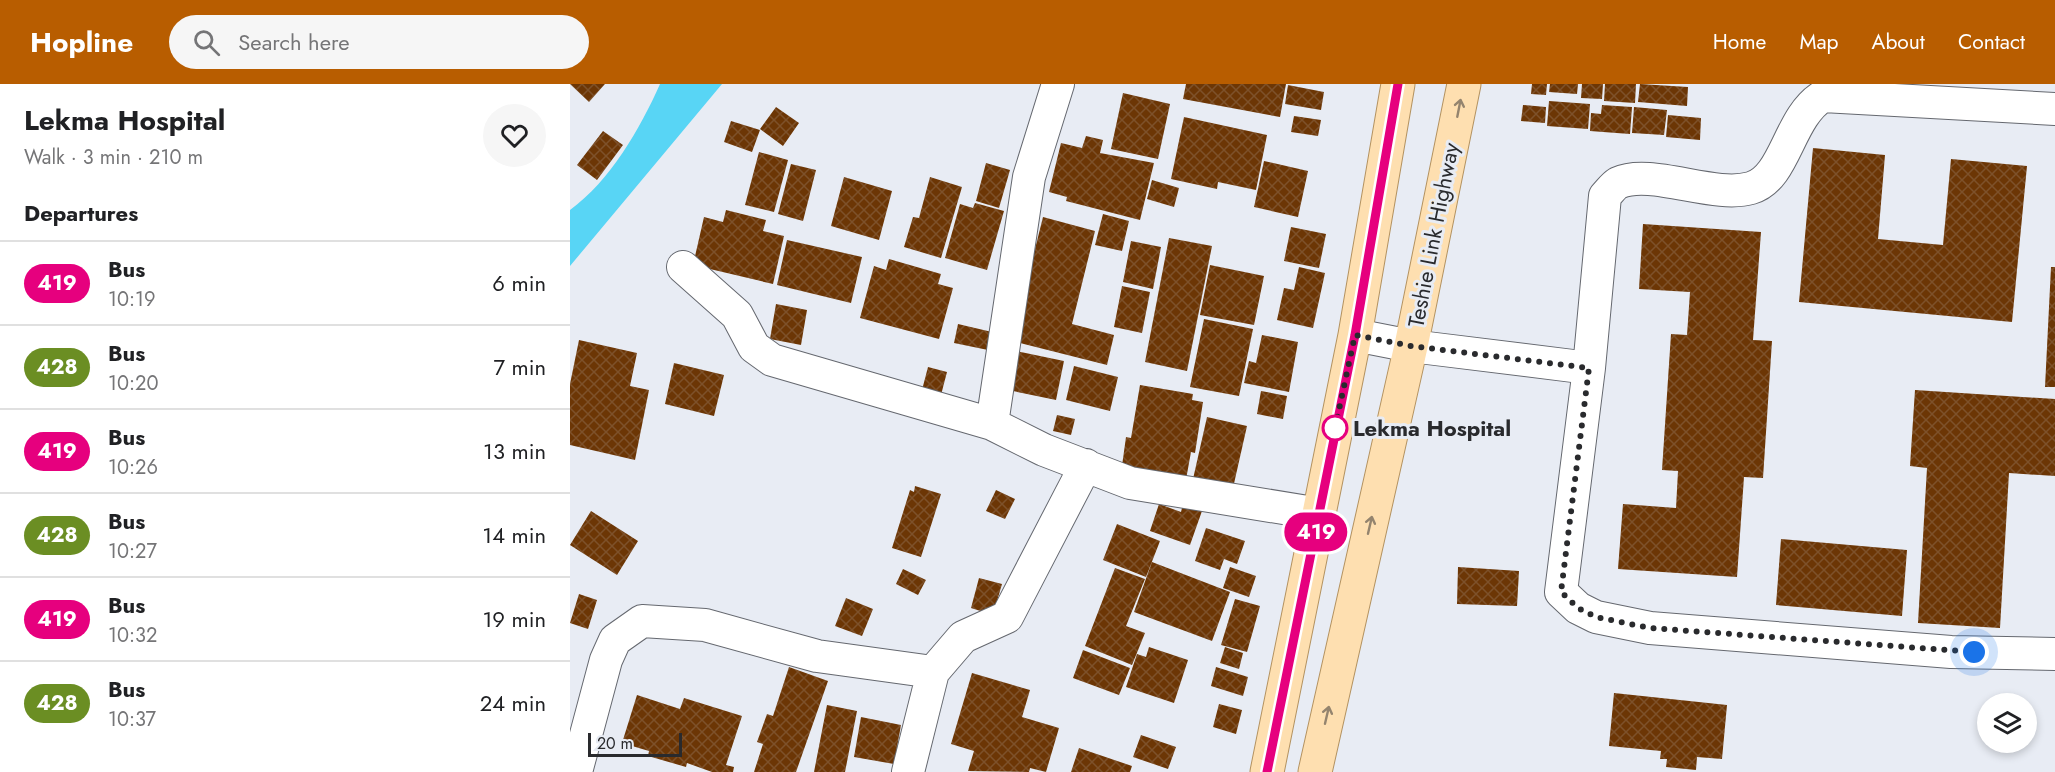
<!DOCTYPE html>
<html lang="en">
<head>
<meta charset="utf-8">
<style>
	body { margin:0; font-family:Jost,sans-serif; background:#f6f6f6; color:#202124; height:100vh; display:flex; flex-direction:column; font-size:22px; white-space:nowrap }
	* { box-sizing:border-box; margin:0 }
	p { font-size:20px; color:#757577 }
	.icon { flex:none; width:33px; height:33px; fill:none; stroke:currentColor; stroke-width:2; stroke-linecap:round; stroke-linejoin:round }
	.map { position:relative; flex:1; overflow:hidden }
	.drawer { display:flex; flex-direction:column; background:#fff; width:570px }
	.drawer>* { flex:none }
	.badge { padding:0 12px; border-radius:20px; font-size:21px; line-height:39px }
	.tools { position:absolute; left:1407px; top:609px; display:grid; gap:12px }
	.tools a { display:grid; place-items:center; width:60px; height:60px; border-radius:50%; background:#fff; box-shadow:0 3px 9px #0003; font-size:30px }
	.scale { position:absolute; left:18px; bottom:15px; width:94px; box-sizing:border-box; padding-left:6px; border:3px solid #292a2d; border-top:0; font-size:16px; line-height:21px; white-space:nowrap; color:#292a2d; -webkit-text-stroke:4px #e8ecf4; paint-order:stroke }
	.you { position:absolute; width:30px; height:30px; margin:-15px; border:4px solid #fff; border-radius:50%; background:#1a73e8; box-shadow:0 0 0 9px #1a73e833 }
	.map>.badge { position:absolute; translate:-50% -50%; box-shadow:0 0 0 3px #fff }
	h2 { padding:0 24px; font-size:22px; line-height:54px }
	.round { display:grid; place-items:center; flex:none; width:63px; height:63px; border-radius:32px; background:#f6f6f6 }
	.headline { display:flex; align-items:center; justify-content:space-between; height:102px; padding:0 24px }
	h1 { font-size:28px; font-weight:700; line-height:45px }
	ul { padding:0; list-style:none }
	li { display:flex; align-items:center; gap:18px; height:84px; padding:0 24px; border-top:2px solid #e0e0e0 }
	li div { flex:1 }
	li b { display:block; font-size:22px }
	li em { font-style:normal }
	li .badge { min-width:66px; font-weight:700; text-align:center }
	header { display:flex; align-items:center; gap:36px; box-sizing:border-box; height:84px; padding:0 30px; background:#b85d00; color:#fff }
	header strong { font-size:28px }
	nav { display:flex; gap:33px; margin-inline-start:auto; font-size:21px }
	.search { width:420px; height:54px; background:#f6f6f6; display:flex; align-items:center; gap:15px; box-sizing:border-box; padding:0 21px; border-radius:33px; color:#757577; font-size:22px }
	main { display:flex; flex:1; min-height:0 }
	.map>svg:first-child { display:block }
</style>
</head>
<body>
<header>
<strong>Hopline</strong>
<div class="search"><svg class="icon" aria-label="search" viewBox="0 0 24 24"><circle cx="10" cy="10" r="6"/><path d="M15 15l6 6"/></svg>Search here</div>
<nav><a>Home</a><a>Map</a><a>About</a><a>Contact</a></nav>
</header>
<main>
<section class="drawer">
<div class="headline"><div><h1>Lekma Hospital</h1><p>Walk · 3 min · 210 m</p></div><a class="round"><svg class="icon" aria-label="heart" viewBox="0 0 24 24"><path d="M12 20l-8-8c-3-5 5-10 8-4 3-6 11-1 8 4z"/></svg></a></div>
<h2>Departures</h2>
<ul>
<li><span class="badge" style="background:#e6007e;color:#fff">419</span><div><b>Bus</b><p>10:19</p></div><em>6 min</em></li>
<li><span class="badge" style="background:#6b8e23;color:#fff">428</span><div><b>Bus</b><p>10:20</p></div><em>7 min</em></li>
<li><span class="badge" style="background:#e6007e;color:#fff">419</span><div><b>Bus</b><p>10:26</p></div><em>13 min</em></li>
<li><span class="badge" style="background:#6b8e23;color:#fff">428</span><div><b>Bus</b><p>10:27</p></div><em>14 min</em></li>
<li><span class="badge" style="background:#e6007e;color:#fff">419</span><div><b>Bus</b><p>10:32</p></div><em>19 min</em></li>
<li><span class="badge" style="background:#6b8e23;color:#fff">428</span><div><b>Bus</b><p>10:37</p></div><em>24 min</em></li>
</ul>
</section>
<div class="map">
<svg width="1485" height="688" viewBox="0 0 1485 688">
	<defs>
		<pattern id="building-cross-hatch" width="8" height="8" patternUnits="userSpaceOnUse" patternTransform="scale(1.5)"><rect width="8" height="8" fill="#6c3605"/><path d="M0 0l8 8M0 8l8-8" fill="none" stroke="#7d512a"/></pattern>
	</defs>
	<rect width="100%" height="100%" fill="#e8ecf4"/>
	<!-- water -->
	<path fill="#58d5f5" d="M 90,0 L 152,0 L 0,182 L 0,126 C 40,97 70,45 90,0 Z"/>
	<!-- building -->
	<path fill="url(#building-cross-hatch)" d="M 0,0 L 35,0 L 19,18 Z
		M 616,0 L 716,0 L 710,33 L 613,15 Z
		M 962,0 L 977,0 L 976,11 L 961,10 Z
		M 980,0 L 1008,0 L 1007,10 L 979,8 Z
		M 1012,0 L 1033,0 L 1032,15 L 1011,14 Z
		M 1035,0 L 1066,0 L 1065,19 L 1034,17 Z
		M 1070,0 L 1118,3 L 1117,22 L 1068,18 Z
		M 718,1 L 754,8 L 751,26 L 715,20 Z
		M 553,9 L 600,20 L 588,75 L 541,65 Z
		M 979,17 L 1020,20 L 1018,45 L 977,42 Z
		M 953,21 L 976,23 L 975,39 L 951,37 Z
		M 1032,21 L 1062,23 L 1060,50 L 1020,47 L 1021,29 L 1031,30 Z
		M 206,23 L 229,39 L 213,62 L 190,45 Z
		M 1064,23 L 1097,26 L 1094,51 L 1062,49 Z
		M 1098,31 L 1131,34 L 1130,56 L 1096,53 Z
		M 724,32 L 751,36 L 748,52 L 721,48 Z
		M 614,33 L 697,51 L 686,106 L 648,98 L 647,105 L 601,95 Z
		M 161,37 L 190,46 L 182,68 L 154,58 Z
		M 33,47 L 53,61 L 27,96 L 7,81 Z
		M 516,52 L 533,56 L 530,69 L 584,79 L 570,136 L 496,117 L 497,113 L 479,108 L 491,59 L 512,64 Z
		M 1243,64 L 1315,71 L 1308,155 L 1373,161 L 1381,75 L 1457,82 L 1442,238 L 1229,218 Z
		M 189,68 L 218,76 L 204,128 L 175,121 Z
		M 694,77 L 738,87 L 728,133 L 684,123 Z
		M 416,79 L 440,86 L 429,124 L 406,117 Z
		M 221,80 L 246,86 L 233,137 L 208,130 Z
		M 274,93 L 322,107 L 309,156 L 261,142 Z
		M 360,93 L 392,103 L 371,174 L 334,163 L 343,133 L 349,134 Z
		M 582,96 L 609,104 L 604,123 L 577,115 Z
		M 405,119 L 434,127 L 417,186 L 375,174 L 390,120 L 403,124 Z
		M 156,126 L 196,136 L 193,147 L 214,152 L 203,200 L 123,181 L 134,133 L 153,138 Z
		M 533,130 L 559,137 L 552,167 L 525,161 Z
		M 473,133 L 525,147 L 502,240 L 544,251 L 537,281 L 442,257 Z
		M 1073,140 L 1191,148 L 1183,256 L 1202,257 L 1193,394 L 1174,393 L 1167,493 L 1048,485 L 1053,420 L 1106,424 L 1108,387 L 1092,386 L 1101,250 L 1117,251 L 1120,208 L 1069,205 Z
		M 721,143 L 756,150 L 749,184 L 714,177 Z
		M 599,154 L 642,162 L 617,287 L 575,278 Z
		M 217,156 L 292,173 L 281,219 L 207,201 Z
		M 561,157 L 591,163 L 583,205 L 553,198 Z
		M 319,175 L 371,190 L 368,200 L 383,204 L 369,255 L 290,234 L 304,182 L 316,186 Z
		M 640,181 L 694,192 L 684,241 L 630,231 Z
		M 729,183 L 755,189 L 743,244 L 707,236 L 714,204 L 724,206 Z
		M 1481,183 L 1485,183 L 1485,303 L 1475,303 Z
		M 552,202 L 580,208 L 572,249 L 544,243 Z
		M 206,220 L 237,226 L 231,261 L 200,255 Z
		M 634,235 L 683,245 L 669,312 L 620,303 Z
		M 388,240 L 422,248 L 418,266 L 384,259 Z
		M 692,251 L 728,258 L 719,308 L 674,299 L 679,277 L 686,279 Z
		M 9,256 L 67,269 L 60,302 L 79,306 L 65,376 L 0,361 L 0,300 Z
		M 446,267 L 494,277 L 486,316 L 438,306 Z
		M 104,279 L 154,291 L 144,332 L 95,320 Z
		M 504,282 L 548,293 L 540,327 L 496,316 Z
		M 358,283 L 377,288 L 371,311 L 352,306 Z
		M 570,301 L 623,310 L 622,316 L 633,318 L 625,369 L 621,368 L 615,401 L 551,389 L 556,353 L 561,354 Z
		M 1345,306 L 1485,315 L 1485,392 L 1439,389 L 1430,544 L 1348,539 L 1357,384 L 1340,382 Z
		M 691,307 L 717,312 L 713,335 L 687,330 Z
		M 487,331 L 505,335 L 501,351 L 483,347 Z
		M 637,333 L 677,342 L 663,404 L 623,395 Z
		M 345,402 L 371,410 L 351,473 L 322,464 L 340,406 L 344,408 Z
		M 426,406 L 445,415 L 435,435 L 416,427 Z
		M 589,420 L 611,428 L 613,420 L 632,427 L 620,461 L 580,447 Z
		M 21,427 L 68,457 L 47,491 L 0,461 Z
		M 547,440 L 590,457 L 576,493 L 533,476 Z
		M 636,444 L 675,457 L 667,480 L 654,475 L 650,486 L 625,477 Z
		M 1211,455 L 1337,466 L 1332,532 L 1206,521 Z
		M 582,478 L 660,508 L 642,557 L 564,528 Z
		M 660,483 L 686,492 L 679,513 L 653,504 Z
		M 888,483 L 949,487 L 947,522 L 887,520 Z
		M 545,484 L 575,495 L 556,542 L 575,549 L 562,581 L 515,562 Z
		M 333,485 L 356,496 L 348,511 L 326,500 Z
		M 409,494 L 432,500 L 423,531 L 401,524 Z
		M 9,510 L 27,516 L 18,545 L 0,539 Z
		M 276,514 L 303,525 L 292,552 L 265,542 Z
		M 665,515 L 690,522 L 677,568 L 651,561 Z
		M 579,563 L 618,576 L 604,619 L 556,603 L 567,570 L 576,573 Z
		M 655,563 L 673,569 L 669,585 L 650,579 Z
		M 513,566 L 560,584 L 549,611 L 503,594 Z
		M 219,583 L 258,597 L 226,688 L 184,688 L 193,660 L 187,658 L 197,630 L 203,632 Z
		M 646,583 L 678,593 L 673,612 L 641,602 Z
		M 402,589 L 460,606 L 452,633 L 489,644 L 476,688 L 460,684 L 459,688 L 398,687 L 404,667 L 381,660 Z
		M 1044,609 L 1157,621 L 1152,675 L 1127,673 L 1126,686 L 1096,683 L 1097,675 L 1090,675 L 1091,667 L 1039,662 Z
		M 67,611 L 110,625 L 114,614 L 172,632 L 156,681 L 164,683 L 163,688 L 142,688 L 117,679 L 116,683 L 78,672 L 79,667 L 52,659 Z
		M 649,620 L 672,626 L 666,650 L 643,643 Z
		M 257,621 L 287,627 L 275,688 L 244,688 Z
		M 291,633 L 331,641 L 324,680 L 284,673 Z
		M 571,651 L 606,663 L 598,685 L 563,673 Z
		M 509,664 L 562,682 L 560,688 L 501,688 Z"/>
	<g fill="none" stroke-linecap="round" stroke-linejoin="round">
		<!-- minor casing -->
		<g stroke="#65686f" stroke-width="34">
			<path id="minor" d="M 1485,25 L 1253,12 C 1218,33 1216,94 1181,104 C 1144,115 1081,84 1048,99 C 1043,102 1039,108 1035,112 L 1019,284 L 991,508 L 1008,524 L 1026,533 L 1080,544 L 1381,568 L 1485,570
				M 113,183 L 167,231 L 184,263 L 202,276 L 422,340 L 474,366 L 560,399 L 750,430
				M 785,251 L 841,262 L 1019,284
				M 422,340 L 459,93 L 488,0
				M 6,688 L 36,576 L 45,556 L 72,537 L 135,541 L 247,572 L 363,588
				M 338,688 L 363,588 L 393,553 L 437,533 L 516,381"/>
		</g>
		<!-- major casing -->
		<g stroke="#b39260" stroke-width="35">
			<path id="major" d="M 697,688 L 785,251 L 828,0
				M 745,688 L 841,262 L 894,0"/>
		</g>
		<!-- minor -->
		<use href="#minor" stroke="#fff" stroke-width="32"/>
		<!-- major -->
		<use href="#major" stroke="#fedfb0" stroke-width="33"/>
	</g>
	<!-- one-way arrows -->
	<defs><path id="oneway-shaft" d="M-6 0H5M1.5-3L5.5 0L1.5 3" fill="none" stroke-width="1.6" stroke-linecap="round" stroke-linejoin="round" transform="scale(1.5)"/></defs>
	<g stroke="#94846e">
		<use href="#oneway-shaft" transform="translate(889 24) rotate(-79)"/>
		<use href="#oneway-shaft" transform="translate(800 441) rotate(-77)"/>
		<use href="#oneway-shaft" transform="translate(757 631) rotate(-77)"/>
	</g>
	<g fill="none" stroke-linecap="round" stroke-linejoin="round">
		<!-- line casing -->
		<g stroke="#fff" stroke-width="14">
			<path id="line" d="M 697,688 L 785,251 L 828,0"/>
		</g>
		<!-- line -->
		<use href="#line" stroke="#e6007e" stroke-width="9"/>
		<!-- walk -->
		<path stroke="#292a2d" stroke-width="6" stroke-dasharray="0 10.8" d="M 765,344 L 764,349 L 785,251 L 841,262 L 1019,284 L 991,508 L 1008,524 L 1026,533 L 1080,544 L 1404,568"/>
	</g>
	<!-- markers -->
	<circle fill="#fff" stroke="#e6007e" stroke-width="3" cx="765" cy="344" r="12"/>
	<g text-anchor="middle" stroke-width="6" stroke-linejoin="round" paint-order="stroke">
		<!-- street labels -->
		<g font-size="22" fill="#292a2d" stroke="#e8ecf4">
			<text transform="translate(863 151) rotate(-79)" y="8">Teshie Link Highway</text>
		</g>
		<!-- stop labels -->
		<g font-size="22" font-weight="bold" fill="#292a2d" stroke="#e8ecf4" text-anchor="start">
			<text x="783" y="352">Lekma Hospital</text>
		</g>
	</g>
</svg>
<div class="tools">
<a><svg class="icon" aria-label="layers" viewBox="0 0 24 24"><path d="M12 4l9 5-9 5-9-5zM3 14l9 5 9-5"/></svg></a>
</div>
<div class="scale">20 m</div>
<div class="you" style="left:1404px;top:568px"></div>
<b class="badge" style="left:746px;top:448px;background:#e6007e;color:#fff">419</b>
</div>
</main>
</body>
</html>
